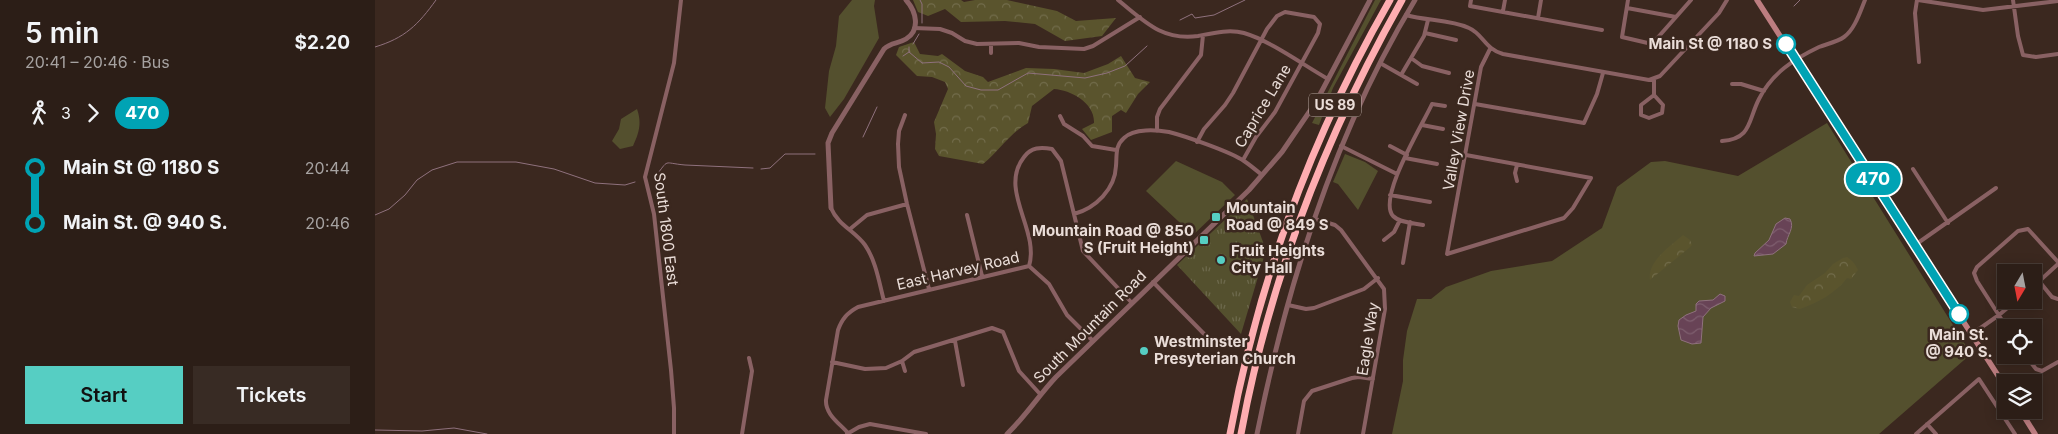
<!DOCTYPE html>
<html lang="en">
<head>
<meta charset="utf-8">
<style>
	body { margin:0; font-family:Inter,sans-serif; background:#382b24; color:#f1f3f6; height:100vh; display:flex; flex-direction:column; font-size:19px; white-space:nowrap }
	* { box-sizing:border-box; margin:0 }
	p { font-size:16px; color:#a6a2a1 }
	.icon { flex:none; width:28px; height:28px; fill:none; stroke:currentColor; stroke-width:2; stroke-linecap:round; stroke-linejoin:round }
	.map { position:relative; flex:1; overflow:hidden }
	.panel { display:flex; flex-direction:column; background:#2c1e17; width:375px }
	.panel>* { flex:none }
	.badge { padding:0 10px; border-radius:16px; font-size:18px; line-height:32px }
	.needle { width:32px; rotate:190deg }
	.fabs { position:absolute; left:1622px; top:264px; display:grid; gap:10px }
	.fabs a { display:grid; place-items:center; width:45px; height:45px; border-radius:0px; background:#2c1e17; box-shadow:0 2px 12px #0003,0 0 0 1px #483c36; font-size:25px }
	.map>.badge { position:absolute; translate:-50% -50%; box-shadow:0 0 0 2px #fff }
	.legs { display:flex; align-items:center; gap:8px; height:55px; padding:0 25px; font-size:16px }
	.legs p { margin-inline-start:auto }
	.summary { display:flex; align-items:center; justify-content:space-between; height:85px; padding:0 25px }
	h1 { font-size:28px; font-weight:600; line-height:38px }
	.cta { display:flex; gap:10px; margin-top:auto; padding:10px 25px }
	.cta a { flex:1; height:58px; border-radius:0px; background:#56cec3; color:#111; font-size:20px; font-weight:600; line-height:58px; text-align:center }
	.cta a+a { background:#382b24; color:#f1f3f6 }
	ul { padding:0 25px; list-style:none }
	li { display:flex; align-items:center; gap:18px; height:55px; font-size:19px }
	li i { display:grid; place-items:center; width:8px; height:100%; margin:0 6px; background:currentColor }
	li i::after { content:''; width:12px; height:12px; margin:-6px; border:4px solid; border-radius:50%; background:#2c1e17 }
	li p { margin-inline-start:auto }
	li:first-child i { background:linear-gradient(#0000 50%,currentColor 0) }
	li:last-child i { background:linear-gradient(currentColor 50%,#0000 0) }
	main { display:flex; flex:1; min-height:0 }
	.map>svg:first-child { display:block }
</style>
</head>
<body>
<main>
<section class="panel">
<div class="summary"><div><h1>5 min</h1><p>20:41 – 20:46 · Bus</p></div><b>$2.20</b></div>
<div class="legs"><svg class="icon" aria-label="walk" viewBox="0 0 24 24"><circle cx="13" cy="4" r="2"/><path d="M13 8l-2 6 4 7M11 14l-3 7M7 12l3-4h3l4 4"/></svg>3<svg class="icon" aria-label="forward" viewBox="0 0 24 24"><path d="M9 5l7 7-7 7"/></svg><b class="badge" style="background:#00a3b4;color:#fff">470</b></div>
<ul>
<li><i style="color:#00a3b4"></i><b>Main St @ 1180 S</b><p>20:44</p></li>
<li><i style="color:#00a3b4"></i><b>Main St. @ 940 S.</b><p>20:46</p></li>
</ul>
<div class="cta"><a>Start</a><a>Tickets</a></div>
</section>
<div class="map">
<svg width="1683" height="434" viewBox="0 0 1683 434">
	<defs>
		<pattern id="forest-crowns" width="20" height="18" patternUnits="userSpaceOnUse" patternTransform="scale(1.25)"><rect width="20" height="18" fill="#5a542d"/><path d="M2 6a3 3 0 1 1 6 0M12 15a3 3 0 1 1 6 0" fill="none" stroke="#726c4b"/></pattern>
		<pattern id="park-tufts" width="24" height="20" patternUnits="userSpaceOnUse" patternTransform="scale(1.25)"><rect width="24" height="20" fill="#54502e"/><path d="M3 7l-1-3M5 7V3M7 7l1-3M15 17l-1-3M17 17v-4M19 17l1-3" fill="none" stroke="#6d694c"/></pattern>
		<pattern id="water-waves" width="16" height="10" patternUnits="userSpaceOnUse" patternTransform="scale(1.25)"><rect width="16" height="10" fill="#684356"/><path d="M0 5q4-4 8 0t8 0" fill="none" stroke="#7e5e6e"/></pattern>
	</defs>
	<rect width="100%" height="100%" fill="#3b281f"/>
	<!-- green -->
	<path fill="#54502e" d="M 477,0 L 500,0 L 499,6 L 504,38 L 469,99 L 455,117 L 450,108 L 454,71 L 461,46 L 464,16 Z
		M 1000,0 L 1006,0 L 958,88 L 944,125 L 937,123 Z
		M 262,109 C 267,123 264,133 258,146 L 245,149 L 237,141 L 244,129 L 246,119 Z
		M 1452,123 L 1596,354 L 1504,434 L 1017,434 L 1028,381 L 1028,360 L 1032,331 L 1042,299 L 1056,299 L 1071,287 L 1116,271 L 1177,261 L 1227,228 L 1242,187 L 1276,162 L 1290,161 L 1363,176 Z
		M 970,154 L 990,162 L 1003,171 L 983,210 L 963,184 L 958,182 Z
		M 801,161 L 847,182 L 860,195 L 818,235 L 771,191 Z"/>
	<!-- forest -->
	<path fill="url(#forest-crowns)" d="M 538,0 L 586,0 L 589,2 L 600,0 L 632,0 L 682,11 L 701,21 L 741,18 L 727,36 L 690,41 L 660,24 L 630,21 L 586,22 L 570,9 L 553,16 L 543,12 Z
		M 539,42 L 545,54 L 563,56 L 567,54 L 590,71 L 608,77 L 613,82 L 651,68 L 679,69 L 709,73 L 733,64 L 746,56 L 760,78 L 775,82 L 763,94 L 751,113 L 746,110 L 737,116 L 737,132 L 716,140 L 707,129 L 719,123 C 720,103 696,90 679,89 L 657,106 L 653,123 C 635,133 624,151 608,164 L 564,156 L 560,149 L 561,134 L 559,122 L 573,89 L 570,82 L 557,77 L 542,76 L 521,55 L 524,47 Z
		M 1308,235 L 1315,240 L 1317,245 L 1314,248 L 1275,280 C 1272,261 1296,246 1308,235 Z
		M 1472,257 C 1478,261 1480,264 1483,270 L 1476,279 L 1472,278 C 1461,293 1442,303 1425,309 L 1417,307 L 1415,302 L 1419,295 L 1424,296 L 1432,285 L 1450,273 L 1458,264 L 1468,258 Z"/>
	<!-- park -->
	<path fill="url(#park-tufts)" d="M 872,199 L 891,250 L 866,334 L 802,265 Z"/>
	<!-- water -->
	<path fill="url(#water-waves)" stroke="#8f717d" d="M 1410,218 L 1415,219 C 1420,228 1412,235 1411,244 L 1398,254 L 1379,256 L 1380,253 L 1394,240 L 1401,224 Z
		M 1345,294 L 1350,296 L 1350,301 L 1336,308 L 1328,317 L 1326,343 L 1317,344 L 1306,340 L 1303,326 L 1304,320 L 1311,315 L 1321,311 L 1321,304 L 1324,301 L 1338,300 Z"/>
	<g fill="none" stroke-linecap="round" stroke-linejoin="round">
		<!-- stream -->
		<path stroke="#8f717d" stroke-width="1" d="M 545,0 L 547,4 L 547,23
			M 1419,6 L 1425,0
			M 805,20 L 817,14 L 820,18 L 839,15 L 870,0
			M 538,44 L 544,34
			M 0,47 C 30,38 43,25 61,0
			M 534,47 L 534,52 L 547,63 L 564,62 L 574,67 L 591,86 L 606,90 L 623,90 L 653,73 L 710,78 L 732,73 L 750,66 L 772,46
			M 528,56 L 534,52
			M 488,137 L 502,107
			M 386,169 L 395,168 L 410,154 L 440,154
			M 280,177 C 295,158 287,163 310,165 L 378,168
			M 0,215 L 14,209 L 30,195 L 42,180 L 57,170 L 82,162 L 141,162 L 179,169 L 220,183 L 250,185 L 260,182
			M 0,430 L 47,431 L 79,428 L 112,434"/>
		<!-- minor -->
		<path stroke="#896163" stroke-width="4" d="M 743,0 C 769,21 787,41 823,36 C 838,33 854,29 869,33 C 894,40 930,66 953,79
			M 1096,0 L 1095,6 L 1227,30
			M 1253,0 L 1247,37 L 1277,44 L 1301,17
			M 1542,0 L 1540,13 L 1544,62
			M 1543,0 L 1608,10 L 1683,1
			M 1638,0 L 1643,36 L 1648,55 L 1661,57 L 1683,54
			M 1252,8 L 1301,17 L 1316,0
			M 1128,11 L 1130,0
			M 1031,15 C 1051,21 1075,19 1094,28 C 1108,34 1110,49 1128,54 L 1274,80 L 1285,76 L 1344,13 L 1352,0
			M 1163,18 L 1166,0
			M 539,28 L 565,29 L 577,33 L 590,41 L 602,44 L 644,43 L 664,47 L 709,49 L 718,46 L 765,17
			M 1050,33 L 1081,40
			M 616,44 L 616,53
			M 1036,58 L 1047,66 L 1074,73
			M 1005,63 L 1042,84
			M 1026,75 L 1049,36 L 1053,20
			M 1357,84 L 1366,84 L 1389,91
			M 1279,95 L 1288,105 L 1287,113 L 1274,118 L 1266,115 L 1266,105 L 1279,95 L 1279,79
			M 1100,104 L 1209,123 L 1222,94 L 1228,73
			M 530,115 L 524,131 L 523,144 L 524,167 L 532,204 L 554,289
			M 685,116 L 689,124 L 708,136 L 717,146 L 741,150
			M 1047,125 L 1068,129
			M 782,131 L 782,117 L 785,109 L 826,55 L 828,35
			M 1347,141 C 1377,139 1373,120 1384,99 C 1397,73 1419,59 1444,47 C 1452,44 1462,42 1469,37 C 1480,29 1485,12 1490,0
			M 822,142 L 829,129 L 850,105 L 858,93 L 892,29 L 902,16 L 910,12 L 939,17 L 945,24 L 943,33 L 900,112 L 881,137 L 868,160
			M 966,146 L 1022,174
			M 1015,146 L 1032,155
			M 1091,155 L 1216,178 L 1198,208 L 1189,218 L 1072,254 L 1106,67 L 1115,49
			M 1030,158 L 1062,164
			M 1538,169 L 1573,223
			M 1142,181 L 1140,173 L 1142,165
			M 1015,195 L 1055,202
			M 456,208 C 463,225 480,231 490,245 C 501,261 504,282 509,301
			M 699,214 C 721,208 740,189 741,166 C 742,154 740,146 749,138 C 759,128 782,130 794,132 C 810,136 856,152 869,161 C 875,165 881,170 887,175
			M 592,215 L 607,276
			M 940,219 L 960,225 L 966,230 L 1009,289 L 1010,309 L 988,434
			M 1048,225 C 1039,223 1025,223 1018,216 C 1002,198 1048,124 1057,104 L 1070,106
			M 475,229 L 492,215 L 532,204
			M 1009,240 L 1019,232 L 1025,220
			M 1540,245 L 1621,188
			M 1028,263 L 1035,222
			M 654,266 C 665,230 623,190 649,157 C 656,147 666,147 677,149 L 686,161 L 708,251 L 757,303
			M 1664,281 L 1677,297 L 1683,299
			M 778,282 L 836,341
			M 1659,286 L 1683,264
			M 913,305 L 931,309 L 939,308 L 989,289 L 1003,278
			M 1632,328 L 1602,281 L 1599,273 L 1602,267 L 1643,231 L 1653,229 L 1683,262
			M 1597,334 L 1624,315 L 1642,300
			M 580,341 L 588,385
			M 1650,355 L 1661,369 L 1667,371 L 1683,362
			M 527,361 L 530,371
			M 457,362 L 490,369 L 511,368 L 527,361 L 539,352 L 617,328 L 628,332 L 644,371 L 665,394
			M 1552,424 L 1561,434
			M 473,433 C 464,423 450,414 451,400 L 463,330 C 467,319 472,313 483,307 L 654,266 L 674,284 L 692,315 L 718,341
			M 299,434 L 299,408 L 296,370 L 279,214 L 270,177 L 299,63 L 306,0
			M 367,434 L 377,371 L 374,358
			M 472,434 L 484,427 L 495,424 L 551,434
			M 923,434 L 929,401 L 937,391 L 977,378 L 984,377 L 998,379
			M 1541,434 L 1604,379 L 1640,434"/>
		<!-- tertiary -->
		<path stroke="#896163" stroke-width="5" d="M 456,208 L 453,143 L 457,133 L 509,49 C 516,42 523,44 531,39 C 546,30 541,11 531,0
			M 632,434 C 650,417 664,395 681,377 L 874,190 L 907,152 L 941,102 L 995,0
			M 882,434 C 912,284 960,132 1040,0"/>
		<!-- secondary -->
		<path stroke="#bd7d80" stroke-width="5.5" d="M 1382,0 L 1631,388
			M 1645,410 L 1660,434"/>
		<!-- motorway -->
		<path stroke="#feadb1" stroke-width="7" d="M 855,434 C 883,282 938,134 1015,0
			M 866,434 C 894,281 951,135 1027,0"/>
	</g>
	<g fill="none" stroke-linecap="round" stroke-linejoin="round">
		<!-- line-1 casing -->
		<g stroke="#fff" stroke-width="11">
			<path id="line-1" d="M 1411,44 L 1584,314"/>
		</g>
		<!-- line-1 -->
		<use href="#line-1" stroke="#00a3b4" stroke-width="8"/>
	</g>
	<!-- markers -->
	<g fill="#fff" stroke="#00a3b4" stroke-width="2.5">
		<circle cx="1411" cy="44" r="9"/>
		<circle cx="1584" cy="314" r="9"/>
	</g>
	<g fill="#56cec3" stroke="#3b281f" stroke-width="2">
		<rect x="836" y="212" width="10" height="10" rx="2.5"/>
		<rect x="824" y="235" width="10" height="10" rx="2.5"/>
		<circle cx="846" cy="260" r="5"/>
		<circle cx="769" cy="351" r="5"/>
	</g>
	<g text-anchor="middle" stroke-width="5" stroke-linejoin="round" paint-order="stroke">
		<!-- shield labels -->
		<rect fill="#3b281f" stroke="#b6a7a0" stroke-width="1" x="934" y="93.5" width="52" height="23" rx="4"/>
		<g font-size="14" font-weight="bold" fill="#eaddd8">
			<text x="960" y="110">US 89</text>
		</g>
		<!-- stop labels -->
		<g font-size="15" font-weight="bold" fill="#eaddd8" stroke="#3b281f" text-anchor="end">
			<text x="1397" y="49">Main St @ 1180 S</text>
			<text x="1584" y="340" text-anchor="middle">Main St.<tspan x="1584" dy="17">@ 940 S.</tspan></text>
		</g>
		<!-- street labels -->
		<g font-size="15" fill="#eaddd8" stroke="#3b281f">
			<text transform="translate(888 106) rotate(-59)" y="5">Caprice Lane</text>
			<text transform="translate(1084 130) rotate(-80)" y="5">Valley View Drive</text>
			<text transform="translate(291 229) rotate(83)" y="5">South 1800 East</text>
			<text transform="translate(583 271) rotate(-13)" y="5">East Harvey Road</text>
			<text transform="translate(715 327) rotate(-45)" y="5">South Mountain Road</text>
			<text transform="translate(993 339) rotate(-81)" y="5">Eagle Way</text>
		</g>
		<!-- poi labels -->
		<g font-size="15" font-weight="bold" fill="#eaddd8" stroke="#3b281f" text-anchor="start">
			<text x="851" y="213">Mountain<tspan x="851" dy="17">Road @ 849 S</tspan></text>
			<text x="819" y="236" text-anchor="end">Mountain Road @ 850<tspan x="819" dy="17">S (Fruit Height)</tspan></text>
			<text x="856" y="256">Fruit Heights<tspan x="856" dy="17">City Hall</tspan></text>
			<text x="779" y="347">Westminster<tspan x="779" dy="17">Presyterian Church</tspan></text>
		</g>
	</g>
</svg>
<div class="fabs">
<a><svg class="needle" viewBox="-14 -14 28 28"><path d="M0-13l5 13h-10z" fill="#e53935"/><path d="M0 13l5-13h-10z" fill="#a6a2a1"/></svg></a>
<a><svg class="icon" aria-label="locate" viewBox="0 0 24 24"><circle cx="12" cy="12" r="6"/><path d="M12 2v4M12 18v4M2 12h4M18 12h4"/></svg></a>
<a><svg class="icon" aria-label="layers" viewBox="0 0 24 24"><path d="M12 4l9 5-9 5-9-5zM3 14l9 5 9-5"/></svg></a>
</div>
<b class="badge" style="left:1498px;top:179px;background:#00a3b4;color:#fff">470</b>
</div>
</main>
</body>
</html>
